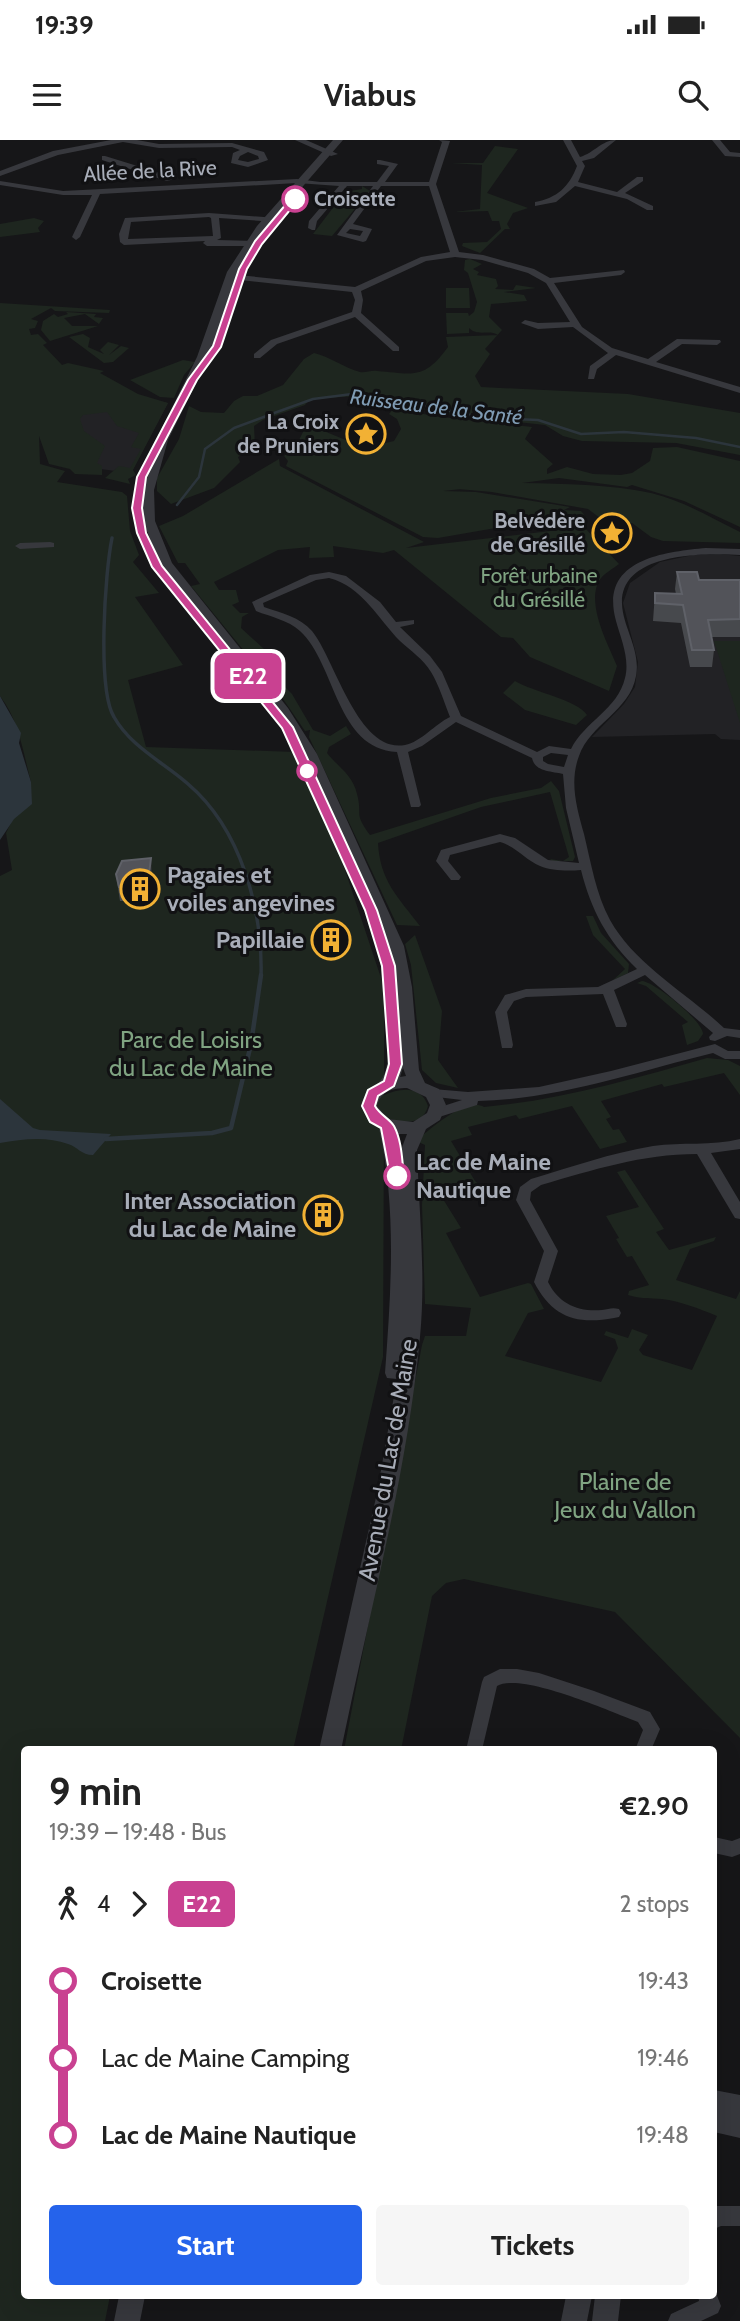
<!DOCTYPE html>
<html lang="en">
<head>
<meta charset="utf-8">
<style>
	body { margin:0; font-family:Cabin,sans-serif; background:#f6f6f6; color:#222; height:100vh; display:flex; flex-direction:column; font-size:26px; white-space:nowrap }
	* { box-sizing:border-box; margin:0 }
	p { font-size:23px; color:#767676 }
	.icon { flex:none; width:38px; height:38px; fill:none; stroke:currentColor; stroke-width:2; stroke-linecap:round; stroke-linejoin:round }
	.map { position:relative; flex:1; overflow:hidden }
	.panel { position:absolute; left:21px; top:1606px; width:696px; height:553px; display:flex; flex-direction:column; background:#fff; border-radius:7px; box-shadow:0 7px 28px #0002 }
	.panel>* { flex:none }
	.badge { padding:0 14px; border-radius:10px; font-size:24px; line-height:46px }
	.map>.badge { position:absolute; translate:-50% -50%; box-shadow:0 0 0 4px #fff }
	.legs { display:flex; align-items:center; gap:10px; height:77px; padding:0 28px; font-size:23px }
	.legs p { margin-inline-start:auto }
	.summary { display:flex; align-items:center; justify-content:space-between; height:119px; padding:0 28px }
	h1 { font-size:38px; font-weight:700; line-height:52px }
	.button { display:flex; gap:14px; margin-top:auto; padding:14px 28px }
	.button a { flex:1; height:80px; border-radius:7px; background:#2563eb; color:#fff; font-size:28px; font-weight:700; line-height:80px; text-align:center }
	.button a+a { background:#f6f6f6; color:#222 }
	ul { padding:0 28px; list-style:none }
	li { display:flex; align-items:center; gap:24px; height:77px; font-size:26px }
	li i { display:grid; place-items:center; width:10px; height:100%; margin:0 9px; background:currentColor }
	li i::after { content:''; width:18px; height:18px; margin:-9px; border:5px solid; border-radius:50%; background:#fff }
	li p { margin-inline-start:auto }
	li:first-child i { background:linear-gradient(#0000 50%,currentColor 0) }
	li:last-child i { background:linear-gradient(currentColor 50%,#0000 0) }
	.status { display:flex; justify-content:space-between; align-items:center; height:49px; padding:0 35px; background:#fff; direction:ltr }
	.status svg { height:19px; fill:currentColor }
	header { display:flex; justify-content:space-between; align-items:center; height:91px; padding:0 28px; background:#fff; font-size:32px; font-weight:700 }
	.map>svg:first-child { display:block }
</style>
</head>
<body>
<div class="status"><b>19:39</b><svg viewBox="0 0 49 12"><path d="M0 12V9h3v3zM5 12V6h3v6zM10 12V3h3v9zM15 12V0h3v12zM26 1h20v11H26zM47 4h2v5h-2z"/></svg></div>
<header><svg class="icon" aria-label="menu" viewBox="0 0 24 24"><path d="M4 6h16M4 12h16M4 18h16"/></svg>Viabus<svg class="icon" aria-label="search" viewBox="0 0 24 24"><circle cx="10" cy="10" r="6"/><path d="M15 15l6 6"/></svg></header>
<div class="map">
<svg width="740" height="2181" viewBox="0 0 740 2181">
	<rect width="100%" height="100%" fill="#161618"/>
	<!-- built -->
	<path fill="#222225" d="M 102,248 L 168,263 L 131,333 L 62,324 L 45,295 Z
		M 719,414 L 740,416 L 740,600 L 721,599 L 715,594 L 592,597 L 624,564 L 635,547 L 638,522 L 623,463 L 630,443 L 660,422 L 693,415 Z"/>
	<!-- green -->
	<path fill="#1e261f" d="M 495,6 L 518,9 L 487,53 L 528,68 L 513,73 L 507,84 L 510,89 L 505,89 L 480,113 L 462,106 L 463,103 L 487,102 L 501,89 L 499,81 L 492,81 L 488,71 L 454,72 L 480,69 L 482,25 L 451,23 L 483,23 Z
		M 362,46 L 370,51 L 332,96 L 313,94 L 345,52 L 362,49 Z
		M 34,78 L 44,81 L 38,88 L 40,92 L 0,97 L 0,84 Z
		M 470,119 L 482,124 L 473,129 L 479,132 L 477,135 L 496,139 L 498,146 L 495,149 L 513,150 L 516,145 L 536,148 L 504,152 L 524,155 L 527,161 L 491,164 L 489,177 L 502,190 L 485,209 L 490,214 L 475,236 L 481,247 L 628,254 L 740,273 L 740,315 L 676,303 L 582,301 L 563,296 L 545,285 L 451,275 L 358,256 L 310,259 L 305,265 L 263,280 L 254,286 L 255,307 L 238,317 L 240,322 L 214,348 L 171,364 L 157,351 L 157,338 L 179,299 L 189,266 L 201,272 L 224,273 L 234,261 L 243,256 L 257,256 L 283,245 L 304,219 L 314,213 C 330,217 345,228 360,232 C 365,233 372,230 377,231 C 414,234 424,240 448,207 L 446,197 L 498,195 C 489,189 478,197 469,188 L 469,193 L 447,194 L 446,173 L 468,173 L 469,176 L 474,172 L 477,162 L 468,133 L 464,130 L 465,120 Z
		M 446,148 L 469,148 L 470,168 L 446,168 Z
		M 0,163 L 110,170 L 109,173 L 55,171 L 51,168 L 31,179 L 38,181 L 35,188 L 29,189 L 31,195 L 38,194 L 47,203 L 43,205 L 62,225 L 68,223 L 104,231 L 100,233 L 138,254 L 168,263 L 133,330 L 136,335 L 128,339 L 130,344 L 105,338 L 119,326 L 130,328 L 141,309 L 131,307 L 139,293 L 117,286 L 107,272 L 83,275 L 80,279 L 84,291 L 105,306 L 97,323 L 102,326 L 102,335 L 75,334 L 70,329 L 49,324 L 39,296 L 40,324 L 65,331 L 57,342 L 122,352 L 127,356 L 130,391 L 139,415 L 133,422 L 159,453 L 135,457 L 183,525 L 128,540 L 146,607 L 295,612 L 340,715 L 384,847 L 384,955 C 400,948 421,945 428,966 C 423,987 399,983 384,977 L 383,1217 L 293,1610 L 24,1610 L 24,2156 L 110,2156 L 105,2181 L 0,2181 L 0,736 L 12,730 L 6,693 L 31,642 C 23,612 19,580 0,556 Z
		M 66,172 L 96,174 L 94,177 L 103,178 L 99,184 L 85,174 L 64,178 L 72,186 L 98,186 L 50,201 L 41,190 L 43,181 L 54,174 L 58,177 L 68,174 Z
		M 83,194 L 90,198 L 88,207 L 104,214 L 100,210 L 108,202 L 119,205 L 109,215 L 121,206 L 129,208 L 113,222 L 104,223 L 69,197 Z
		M 183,220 L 195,222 L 184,235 L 174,258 L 160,257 L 130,240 Z
		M 395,267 L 432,276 L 532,287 L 525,299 L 553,324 L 547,329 L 547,334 L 567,327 L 593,334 L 621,335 L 632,333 L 650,321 L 653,308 L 677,307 L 740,321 L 740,387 L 684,361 L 632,345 L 627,347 L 559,338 L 522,343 C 565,344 608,344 651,353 C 682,360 711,378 740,392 L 740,403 L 663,401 L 651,397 L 632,383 L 608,384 L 588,369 L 492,352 L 458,349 L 498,345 L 443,351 L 476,352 L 570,367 L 564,370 L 581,371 L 587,378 L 584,382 L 547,379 L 438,398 L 423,397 L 286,326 L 288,321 L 284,316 L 297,304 L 307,284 L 348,301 L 373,306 L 394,301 L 401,289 L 397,279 L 389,274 Z
		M 279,319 L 280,326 L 424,402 L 406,408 L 584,387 L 619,424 C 614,428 605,433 601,438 C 584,461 608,504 617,526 L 609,551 L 530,517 L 513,498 L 501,497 L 394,410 L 383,413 L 333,406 L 334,417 L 309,418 L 310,407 L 278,410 L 214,442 L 219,450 L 236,450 L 239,462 L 232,465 L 240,473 L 249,473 L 242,477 L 241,488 L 264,509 L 273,512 L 268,515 L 283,545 L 292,554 L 313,590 L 330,596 L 346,586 L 351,594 L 329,607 L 327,613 C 338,627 353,635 357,654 C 363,676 353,672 370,695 L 491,658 L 541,648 L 551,641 L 559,651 L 575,717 L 573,721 L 552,721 L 550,719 L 563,721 L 569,717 L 550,652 L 481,667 L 378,703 C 380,741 398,757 420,786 L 397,785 L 309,597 L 310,590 L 305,591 L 281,556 L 191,446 L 200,444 L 185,423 L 178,423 L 159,386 L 183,376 Z
		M 714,501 L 740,501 L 740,583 Z
		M 515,541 C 533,552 578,560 587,575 L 576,585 L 525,570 L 503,553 Z
		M 586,776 L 593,776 L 601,793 L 629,824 L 628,833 L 612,841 L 625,829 L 593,795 Z
		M 415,795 L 442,871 L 438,920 L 458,948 L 436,943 L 422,930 L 411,825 L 405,804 Z
		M 642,841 C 655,842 703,881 703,894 L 698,901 L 687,905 L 682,885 L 688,882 L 646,846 L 637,843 Z
		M 707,918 L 728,920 L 740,926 L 740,955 L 724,933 L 664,947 L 662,944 L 601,961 L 611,977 L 606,979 L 613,990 L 619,989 L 627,1002 L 600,1009 L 572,966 L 519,979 L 516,975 L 468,987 L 472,995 L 451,1001 L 475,1041 L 483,1048 L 443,1059 L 461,1088 L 446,1093 L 480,1157 L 528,1143 L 531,1144 L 544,1169 L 528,1173 L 505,1216 L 601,1242 L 618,1208 L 615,1199 L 604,1195 L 606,1191 L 628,1198 L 632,1189 L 648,1195 L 639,1210 L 643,1215 L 692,1230 L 717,1176 C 700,1169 680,1161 662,1159 C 650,1158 641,1159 628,1155 L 629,1151 L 649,1145 L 632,1116 L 627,1117 L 616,1099 L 619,1098 L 606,1076 L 639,1067 L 617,1032 L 625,1030 L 664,1089 L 656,1092 L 669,1110 L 716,1097 L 714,1101 L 690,1109 L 676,1140 L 736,1159 L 740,1151 L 740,1598 L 615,1472 L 464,1439 L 446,1443 L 432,1456 L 401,1610 L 344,1610 L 422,1205 L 425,1196 L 466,1196 L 471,1168 L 425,1164 L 422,1065 L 425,1005 L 416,1001 C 430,989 466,957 484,967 C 561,960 633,939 707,918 Z"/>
	<!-- water -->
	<path fill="#2c353c" d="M 0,556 L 21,593 L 19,603 L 31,642 L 32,664 L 14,679 L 0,700 Z
		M 0,959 L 33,988 L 40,990 L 111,994 L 93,1015 C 81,1015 78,1007 68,1004 C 47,996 22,999 0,1003 Z"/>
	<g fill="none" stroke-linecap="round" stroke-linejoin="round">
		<!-- stream-far2 -->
		<path stroke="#2c353c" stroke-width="2.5" d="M 177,365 L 199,337 L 205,309 L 234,288 L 277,272 L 313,259 L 360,253 L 486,278 L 538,280 L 581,294 L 624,292 L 696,298 L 740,307"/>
		<!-- stream-far1 -->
		<path stroke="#2c353c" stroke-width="3.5" d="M 112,398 C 105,432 97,549 114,577 C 131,607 163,622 188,644 C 241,689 263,770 261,837"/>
		<!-- stream -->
		<path stroke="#2c353c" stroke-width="4.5" d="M 106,999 L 212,993 L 231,988 L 251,904 L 261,835"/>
		<!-- minor -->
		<path fill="#37383d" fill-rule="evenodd" d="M 111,0 L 137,0 L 159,4 L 232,3 L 264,12 L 268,20 L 248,27 L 231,23 L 233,13 L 240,10 L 232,7 L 159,8 L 123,2 L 58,15 L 0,36 L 0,31 L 53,11 ZM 248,12 L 258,16 L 259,19 L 248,22 L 238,20 L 240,16 Z
			M 295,0 L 306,0 L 338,14 L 331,16 Z
			M 439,0 L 450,1 L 436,44 L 459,112 L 483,115 L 534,129 L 550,138 L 624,130 L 625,132 L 621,135 L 554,143 L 582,187 L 612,208 L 648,219 L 677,199 L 720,200 L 721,202 L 717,205 L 682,204 L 656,222 L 740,247 L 740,253 L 616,215 L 597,229 L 594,239 L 588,239 L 590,226 L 608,213 L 573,187 L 538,189 L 521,183 L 525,180 L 538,183 L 570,182 L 546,143 L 528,133 L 482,120 L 455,117 L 426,121 L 361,151 L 363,160 L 361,173 L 399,207 L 399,211 L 393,211 L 355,177 L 277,204 L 260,218 L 254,218 L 254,214 L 271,200 L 352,172 L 355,160 L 352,152 L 231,139 L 227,136 L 228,134 L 355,147 L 421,117 L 450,112 L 429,46 L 381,46 L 353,84 L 372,89 L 366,101 L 363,102 L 337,95 L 373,46 L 347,46 L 317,81 L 315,90 L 312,90 L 308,88 L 309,81 L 339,46 L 297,43 L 100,54 L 80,97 L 76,100 L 72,97 L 92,55 L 63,55 L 0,45 L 0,41 L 63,51 L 297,39 L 320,42 L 377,42 L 389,26 L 377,24 L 377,20 L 380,20 L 398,24 L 385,42 L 429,42 L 442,2 ZM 350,89 L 363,91 L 360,96 L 346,93 Z
			M 563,0 L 571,0 L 580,17 C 594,13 602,0 616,0 L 594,18 L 582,21 L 585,26 L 578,42 L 617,52 L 637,37 L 643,37 L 643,41 L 625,53 L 653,66 L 653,70 L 647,70 L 627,59 L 575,46 L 556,62 L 535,66 L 535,62 C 557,58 569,47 577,26 Z
			M 712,0 L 720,0 L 730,12 L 740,13 L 740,17 L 725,16 Z
			M 105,16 L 173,37 L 174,39 L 167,41 L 102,20 L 102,16 Z
			M 209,73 L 277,78 L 281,80 L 277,82 L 219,78 L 221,98 L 217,100 L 261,101 L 262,103 L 258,106 L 207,106 L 203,103 L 205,101 L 124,105 L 120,102 L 119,94 L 125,78 ZM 209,77 L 211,78 L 213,96 L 128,99 L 131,82 Z
			M 50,402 L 54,403 L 54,407 L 20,409 L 15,406 L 20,403 Z
			M 706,408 L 740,409 L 740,415 C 705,413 620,412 622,464 C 623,488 641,510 636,536 C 630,571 590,584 579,616 C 569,642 577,669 584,694 C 591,723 596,754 610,780 C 635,825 687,853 724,888 L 740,890 L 740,898 L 727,896 L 715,901 L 710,900 L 709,897 L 713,893 L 645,835 L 614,850 L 627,884 L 626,887 L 616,887 L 603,854 L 526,857 L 514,861 L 507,872 L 513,905 L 512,908 L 502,908 L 495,872 L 505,855 L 526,849 L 598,847 L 637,829 C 607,800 591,770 581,730 C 568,731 552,731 540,726 C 526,720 515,706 500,702 L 450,715 L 448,721 L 461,737 L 459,740 L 451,740 L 436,721 L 441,710 L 500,694 L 515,698 L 548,720 L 579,723 L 566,668 L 563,634 C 551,631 535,632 532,618 L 456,582 L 422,606 L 408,612 L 421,665 L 419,667 L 411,667 L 397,612 C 336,609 336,524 300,491 C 288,480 271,477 256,471 L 252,462 L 310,435 L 329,432 L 346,436 L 380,462 L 396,482 L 414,480 L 414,484 L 400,487 L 430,516 L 442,532 L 461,576 L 537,612 L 549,606 L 571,609 C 584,582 618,569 625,538 C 630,519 621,499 616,481 C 599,420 662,412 706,408 ZM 329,438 C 362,446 379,480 400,501 C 411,511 423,519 431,532 C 439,545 444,562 450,577 C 435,584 421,602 405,605 C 358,614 335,519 312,491 C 300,477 281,473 264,467 L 263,463 L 316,440 ZM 551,613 L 568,615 L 564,627 L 548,624 L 543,621 L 543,617 Z
			M 715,904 L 728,911 L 740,911 L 740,919 L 725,919 L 713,913 C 635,932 559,959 478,961 L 477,965 L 436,978 L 429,973 L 431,970 L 462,960 L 428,956 L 426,953 L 433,949 L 468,952 L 539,947 L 611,931 Z
			M 740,999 L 740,1009 L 711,1013 L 740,1062 L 740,1079 L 735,1078 L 697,1014 C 642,1014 593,1030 541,1045 L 531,1052 L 530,1060 L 558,1111 L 548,1142 C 559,1164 578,1172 602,1170 C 609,1169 612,1167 619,1169 L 621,1173 L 619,1177 L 614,1178 C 576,1185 552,1177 534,1142 L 544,1111 L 516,1060 L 520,1047 L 531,1039 C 571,1027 611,1013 653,1006 C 682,1002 711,1006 740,999 Z
			M 500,1529 L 517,1529 L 539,1533 L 594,1551 L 650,1572 L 660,1589 L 651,1610 L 635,1610 L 643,1590 L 638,1582 C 611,1572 522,1532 497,1546 L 482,1610 L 466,1610 L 482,1542 L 484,1537 Z
			M 714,1697 L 732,1701 L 740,1698 L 740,1714 L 732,1717 L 714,1713 Z
			M 717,2066 L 740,2066 L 740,2086 L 721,2086 L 714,2089 L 714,2067 Z
			M 714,2148 L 721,2166 L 718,2173 L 701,2181 L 668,2181 L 671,2174 L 699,2161 L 698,2156 L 714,2156 Z"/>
		<!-- tertiary -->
		<path fill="#37383d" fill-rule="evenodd" d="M 333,0 L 343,0 L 265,90 L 237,132 L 209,217 L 168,300 L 154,350 L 155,381 L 172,423 L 288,568 L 317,614 L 404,806 L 412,847 L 419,930 L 425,943 L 439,949 L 446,965 L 440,980 L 426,989 L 417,1010 C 419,1072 426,1135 420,1197 C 407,1336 369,1473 341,1610 L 319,1610 L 377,1353 L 397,1239 L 387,1238 L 385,1233 C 391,1152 397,1068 379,988 L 368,980 L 361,966 C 365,948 376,949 383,937 C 394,917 384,864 383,840 L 385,836 L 394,836 L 388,806 L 303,614 L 277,573 L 160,424 L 143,381 L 142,350 L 156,300 L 197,217 L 227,132 L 257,86 ZM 403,928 L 406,936 L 400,937 ZM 407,948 L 426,957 L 430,965 L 427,973 L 413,982 L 388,979 L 377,966 C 381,951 392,948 407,948 ZM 397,994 L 407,994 L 401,1010 Z
			M 714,1950 L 740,1955 L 740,1998 L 714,1992 Z
			M 119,2156 L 145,2156 L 140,2181 L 114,2181 Z
			M 566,2156 L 592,2156 L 587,2181 L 561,2181 Z
			M 595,2156 L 621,2156 L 618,2181 L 592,2181 Z"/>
	</g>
	<!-- wall -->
	<path fill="#47494d" d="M 677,432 L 699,440 L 740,440 L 740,497 L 711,497 L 714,510 L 712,527 L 690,527 L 681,483 L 653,481 L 655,453 L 676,454 L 675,449 Z
		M 152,732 L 149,764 L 134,764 L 134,761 L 120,761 L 116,734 Z
		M 338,1061 L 339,1084 L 310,1083 L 310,1062 Z"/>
	<!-- shaded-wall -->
	<path fill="#2f3033" d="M 151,718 L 152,732 L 149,764 L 147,750 Z"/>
	<!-- building -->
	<path fill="#525359" stroke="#5f6168" stroke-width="2" d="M 677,432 L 697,432 L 699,440 L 740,440 L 740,479 L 708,480 L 714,510 L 692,510 L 683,465 L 655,463 L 655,453 L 682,454 Z
		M 151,718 L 147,750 L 133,750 L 133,747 L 119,747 L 116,734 L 122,721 Z
		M 338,1061 L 338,1074 L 310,1074 L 310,1062 Z"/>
	<!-- line-1 -->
	<path fill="#c94191" stroke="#fff" stroke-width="2" d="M 292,57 L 299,59 L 262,104 L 247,129 L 221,207 L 197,240 L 146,337 L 142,368 L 146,393 L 162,426 L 293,587 L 377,770 L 395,826 L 402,924 L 394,946 L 378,956 L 375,966 C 380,975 389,978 394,986 C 402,1001 402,1020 404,1036 L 397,1041 L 390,1036 L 381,988 L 370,982 L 362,966 L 368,950 L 384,941 L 389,924 L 382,826 L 365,770 L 282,588 L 152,427 L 137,393 L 132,368 L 137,337 L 188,240 L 213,206 L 239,129 L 255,101 Z"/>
	<!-- icons -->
	<defs>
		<g id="sight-ring" transform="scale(2.0125)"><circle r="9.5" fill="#111113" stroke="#f2b134" stroke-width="1.5"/><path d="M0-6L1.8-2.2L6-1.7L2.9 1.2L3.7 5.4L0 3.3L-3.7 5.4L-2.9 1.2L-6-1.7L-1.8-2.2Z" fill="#f2b134"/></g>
		<g id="building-ring" transform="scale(2.0125)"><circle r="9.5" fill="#111113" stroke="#f2b134" stroke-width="1.5"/><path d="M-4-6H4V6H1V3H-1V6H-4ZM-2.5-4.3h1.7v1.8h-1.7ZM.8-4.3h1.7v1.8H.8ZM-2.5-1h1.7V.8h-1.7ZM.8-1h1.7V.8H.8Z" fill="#f2b134"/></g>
	</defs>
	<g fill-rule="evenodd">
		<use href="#sight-ring" x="366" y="294"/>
		<use href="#sight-ring" x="612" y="393"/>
		<use href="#building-ring" x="140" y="749"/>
		<use href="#building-ring" x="331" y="800"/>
		<use href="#building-ring" x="323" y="1075"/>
	</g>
	<!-- markers -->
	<g fill="#fff" stroke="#c94191" stroke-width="3.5">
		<circle cx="295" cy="59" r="12"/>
		<circle cx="307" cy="631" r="9"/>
		<circle cx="397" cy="1036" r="12"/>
	</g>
	<g text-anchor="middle" stroke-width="6" stroke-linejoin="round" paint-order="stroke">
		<!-- far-street labels -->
		<g font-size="21" fill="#a8adb8" stroke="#111113">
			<text transform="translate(150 31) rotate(-3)" y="7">Allée de la Rive</text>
		</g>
		<!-- far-stop labels -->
		<g font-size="21" font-weight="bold" fill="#a8adb8" stroke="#111113" text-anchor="start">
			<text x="314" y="66">Croisette</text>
		</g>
		<!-- far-water labels -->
		<g font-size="21" font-style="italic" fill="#7f9bb3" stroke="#111113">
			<text transform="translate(436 267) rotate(7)" y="7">Ruisseau de la Santé</text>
		</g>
		<!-- far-poi labels -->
		<g font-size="21" font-weight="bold" fill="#a8adb8" stroke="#111113" text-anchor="end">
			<text x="339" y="289">La Croix<tspan x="339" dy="24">de Pruniers</tspan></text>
			<text x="585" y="388">Belvédère<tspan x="585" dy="24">de Grésillé</tspan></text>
		</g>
		<!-- far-park labels -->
		<g font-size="21" fill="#7fa381" stroke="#111113">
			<text x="539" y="443">Forêt urbaine<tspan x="539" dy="24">du Grésillé</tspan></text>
		</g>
		<!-- poi labels -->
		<g font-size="24" font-weight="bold" fill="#a8adb8" stroke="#111113" text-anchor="end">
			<text x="167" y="743" text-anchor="start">Pagaies et<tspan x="167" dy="28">voiles angevines</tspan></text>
			<text x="304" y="808">Papillaie</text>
			<text x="296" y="1069">Inter Association<tspan x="296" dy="28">du Lac de Maine</tspan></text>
		</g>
		<!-- park labels -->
		<g font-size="24" fill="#7fa381" stroke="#111113">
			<text x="191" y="908">Parc de Loisirs<tspan x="191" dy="28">du Lac de Maine</tspan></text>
			<text x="625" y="1350">Plaine de<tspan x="625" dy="28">Jeux du Vallon</tspan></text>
		</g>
		<!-- stop labels -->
		<g font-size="24" font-weight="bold" fill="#a8adb8" stroke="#111113" text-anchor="start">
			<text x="416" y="1030">Lac de Maine<tspan x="416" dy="28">Nautique</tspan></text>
		</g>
		<!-- street labels -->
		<g font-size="24" fill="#a8adb8" stroke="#111113">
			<text transform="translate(388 1320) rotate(-80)" y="8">Avenue du Lac de Maine</text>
		</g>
	</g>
</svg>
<b class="badge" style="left:248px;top:536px;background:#c94191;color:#fff">E22</b>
<section class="panel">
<div class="summary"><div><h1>9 min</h1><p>19:39 – 19:48 · Bus</p></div><b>€2.90</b></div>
<div class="legs"><svg class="icon" aria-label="walk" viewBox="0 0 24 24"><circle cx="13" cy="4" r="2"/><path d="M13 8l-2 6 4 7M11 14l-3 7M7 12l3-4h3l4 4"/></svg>4<svg class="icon" aria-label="forward" viewBox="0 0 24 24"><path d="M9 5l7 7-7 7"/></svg><b class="badge" style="background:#c94191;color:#fff">E22</b><p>2 stops</p></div>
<ul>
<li><i style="color:#c94191"></i><b>Croisette</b><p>19:43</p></li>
<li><i style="color:#c94191"></i><span>Lac de Maine Camping</span><p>19:46</p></li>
<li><i style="color:#c94191"></i><b>Lac de Maine Nautique</b><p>19:48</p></li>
</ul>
<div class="button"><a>Start</a><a>Tickets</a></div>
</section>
</div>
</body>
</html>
